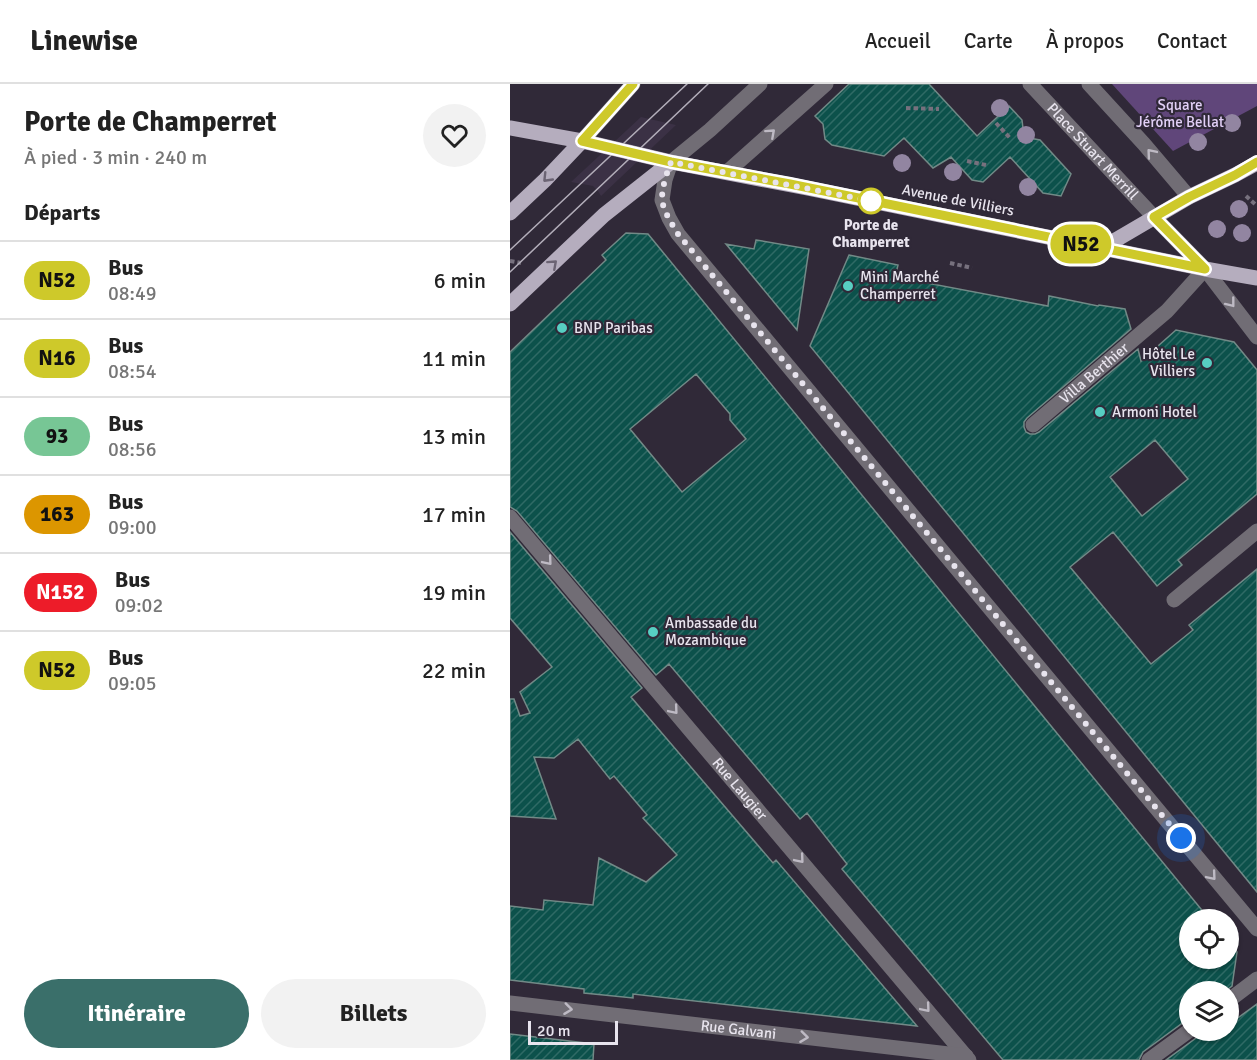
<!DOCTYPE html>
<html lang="fr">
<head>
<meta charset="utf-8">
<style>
	body { margin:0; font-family:Signika,sans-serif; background:#f2f2f2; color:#222; height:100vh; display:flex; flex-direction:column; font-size:22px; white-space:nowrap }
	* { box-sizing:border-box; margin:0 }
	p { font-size:20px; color:#767676 }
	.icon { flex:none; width:33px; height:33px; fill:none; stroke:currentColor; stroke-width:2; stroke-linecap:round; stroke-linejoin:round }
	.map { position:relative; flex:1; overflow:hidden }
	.drawer { display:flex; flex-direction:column; background:#fff; width:510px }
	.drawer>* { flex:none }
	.badge { padding:0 12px; border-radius:20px; font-size:21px; line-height:39px }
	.buttons { position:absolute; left:669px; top:825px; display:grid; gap:12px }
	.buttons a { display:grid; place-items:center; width:60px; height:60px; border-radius:50%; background:#fff; box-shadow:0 2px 4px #0004; font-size:30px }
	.scale { position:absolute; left:18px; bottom:15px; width:90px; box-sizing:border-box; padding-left:6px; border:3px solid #e8e4ee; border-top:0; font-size:16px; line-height:21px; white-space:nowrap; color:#e8e4ee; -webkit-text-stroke:4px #302938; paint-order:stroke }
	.you { position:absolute; width:30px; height:30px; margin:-15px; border:4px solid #fff; border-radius:50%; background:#1a73e8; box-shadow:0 0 0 9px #1a73e833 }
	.map>.badge { position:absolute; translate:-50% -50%; box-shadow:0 0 0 3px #fff }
	h2 { padding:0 24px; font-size:22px; line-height:54px }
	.round { display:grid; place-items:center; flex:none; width:63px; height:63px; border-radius:32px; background:#f2f2f2 }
	.head { display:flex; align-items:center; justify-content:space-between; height:102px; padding:0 24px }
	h1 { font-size:28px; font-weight:700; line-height:45px }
	.primary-button { display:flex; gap:12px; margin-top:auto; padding:12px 24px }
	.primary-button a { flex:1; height:69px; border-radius:36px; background:#3a6f6a; color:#fff; font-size:24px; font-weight:700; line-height:69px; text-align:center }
	.primary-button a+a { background:#f2f2f2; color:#222 }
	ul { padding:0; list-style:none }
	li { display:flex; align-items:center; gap:18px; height:78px; padding:0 24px; border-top:2px solid #e0e0e0 }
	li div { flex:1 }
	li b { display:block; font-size:22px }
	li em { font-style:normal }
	li .badge { min-width:66px; font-weight:700; text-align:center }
	header { display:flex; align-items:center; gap:36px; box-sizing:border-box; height:84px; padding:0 30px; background:#fff; border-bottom:2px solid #e0e0e0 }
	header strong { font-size:28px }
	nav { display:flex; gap:33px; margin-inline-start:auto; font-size:21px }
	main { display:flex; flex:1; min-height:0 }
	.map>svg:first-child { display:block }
</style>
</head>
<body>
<header>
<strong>Linewise</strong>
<nav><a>Accueil</a><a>Carte</a><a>À propos</a><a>Contact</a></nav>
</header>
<main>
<section class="drawer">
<div class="head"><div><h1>Porte de Champerret</h1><p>À pied · 3 min · 240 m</p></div><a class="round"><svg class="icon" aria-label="heart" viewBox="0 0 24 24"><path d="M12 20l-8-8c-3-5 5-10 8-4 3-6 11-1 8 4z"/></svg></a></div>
<h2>Départs</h2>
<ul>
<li><span class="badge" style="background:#cec92a;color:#111">N52</span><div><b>Bus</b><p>08:49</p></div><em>6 min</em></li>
<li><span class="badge" style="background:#cec92a;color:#111">N16</span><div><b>Bus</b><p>08:54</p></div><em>11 min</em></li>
<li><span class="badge" style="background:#77c695;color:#111">93</span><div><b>Bus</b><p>08:56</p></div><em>13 min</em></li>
<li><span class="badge" style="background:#dc9600;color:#111">163</span><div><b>Bus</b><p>09:00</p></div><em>17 min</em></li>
<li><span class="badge" style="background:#ed1c29;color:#fff">N152</span><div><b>Bus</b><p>09:02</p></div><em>19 min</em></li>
<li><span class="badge" style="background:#cec92a;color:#111">N52</span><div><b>Bus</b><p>09:05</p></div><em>22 min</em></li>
</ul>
<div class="primary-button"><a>Itinéraire</a><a>Billets</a></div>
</section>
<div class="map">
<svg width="747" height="976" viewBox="0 0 747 976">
	<defs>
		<pattern id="building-hatch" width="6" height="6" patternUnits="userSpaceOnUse" patternTransform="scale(1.5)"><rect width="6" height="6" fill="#0c514b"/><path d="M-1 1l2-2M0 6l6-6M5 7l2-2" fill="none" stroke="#2f6a65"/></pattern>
	</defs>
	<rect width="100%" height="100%" fill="#302938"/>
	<!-- built -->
	<path fill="#3b3145" d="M 131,33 L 166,41 L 91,112 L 88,107 L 83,102 L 61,98 Z"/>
	<!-- green -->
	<path fill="#60467a" d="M 602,0 L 747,0 L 747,22 L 663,67 Z"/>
	<!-- building -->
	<path fill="url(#building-hatch)" stroke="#728a87" stroke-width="1.5" fill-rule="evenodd" d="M 339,0 L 419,0 L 467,52 L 499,22 L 512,36 L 514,53 L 530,56 L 561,90 L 551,112 L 533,109 L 500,73 L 473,98 L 462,96 L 441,73 L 423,84 L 394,54 L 374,72 L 322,61 L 315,55 L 313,40 L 305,32 Z
		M 116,149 L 138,150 L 700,836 L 680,836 L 680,874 L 718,874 L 718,858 L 727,868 L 722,902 L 714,908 L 680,908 L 680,936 L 674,938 L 633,968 L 629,976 L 493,976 L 332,785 L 337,780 L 297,729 L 290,735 L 159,580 L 146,591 L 7,427 L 0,423 L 0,268 L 96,176 L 92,171 ZM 186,290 L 220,330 L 220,336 L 236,355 L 172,408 L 120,345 Z
		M 246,156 L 299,165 L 287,246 L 216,160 L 244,165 Z
		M 339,171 L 388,181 L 385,193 L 538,222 L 539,212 L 588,222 L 589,221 L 615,225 L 621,245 L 517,334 L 514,338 L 514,343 L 516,348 L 520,350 L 525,350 L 529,348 L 628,265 L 631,277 L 666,246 L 724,258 L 747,286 L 747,410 L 668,476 L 672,481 L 647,502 L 603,448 L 560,483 L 641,580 L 683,546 L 679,541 L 747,485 L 747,808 L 300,262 ZM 645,356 L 678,395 L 632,432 L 600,393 Z
		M 0,448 L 132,604 L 121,613 L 263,779 L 266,776 L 407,942 L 123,910 L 123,914 L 74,909 L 74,905 L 0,896 L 0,822 L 33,826 L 34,816 L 83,821 L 89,774 L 136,798 L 167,771 L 133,734 L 137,731 L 104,692 L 100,695 L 68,655 L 44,674 L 24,673 L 46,735 L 0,732 L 0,615 L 4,615 L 10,632 L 20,629 L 10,608 L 42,583 L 0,534 Z
		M 747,920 L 747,976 L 656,976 L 686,954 L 690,946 L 718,946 L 718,941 Z
		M 0,950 L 84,960 L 83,976 L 0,976 Z"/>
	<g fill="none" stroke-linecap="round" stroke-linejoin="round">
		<!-- path -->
		<path stroke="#77717e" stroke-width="4" stroke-dasharray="4.5 3" stroke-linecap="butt" d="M 396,24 L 429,25
			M 486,39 L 500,54
			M 457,77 L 476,81
			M 736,112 L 747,122
			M 0,177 L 11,179
			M 440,179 L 462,184"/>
		<!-- minor -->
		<g stroke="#716d75" stroke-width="15">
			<path d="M 250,0 L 200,46 L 161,78 L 155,96 L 152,116 L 159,134 L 168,150 L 747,845"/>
			<path id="s1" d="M 520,0 L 644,133 L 695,185 L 747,253"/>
			<path d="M 579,0 L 634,60 L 679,113"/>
			<path d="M 72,57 L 123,0"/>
			<path d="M 217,88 L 316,0"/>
			<path id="s2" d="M 523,341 L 657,227 L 695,185"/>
			<path id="s3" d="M 0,433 L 459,976"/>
			<path d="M 664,516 L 747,447"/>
			<path d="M 718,917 L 747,895"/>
			<path id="s4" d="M 0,919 L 456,972"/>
			<path d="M 639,976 L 680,946"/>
		</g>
		<!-- major -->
		<path stroke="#b5adbe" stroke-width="15" d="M 0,44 L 72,57 L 161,78 L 297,104 L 695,185 L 747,194
			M 0,129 L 35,96 L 72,57
			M 592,164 L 679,113 L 725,91 L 747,79
			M 0,220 L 94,131 L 161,78"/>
		<!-- tram -->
		<path stroke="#b3aeba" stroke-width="1.5" d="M 0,166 L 177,0
			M 0,188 L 198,0"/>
	</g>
	<!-- trees -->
	<g fill="#9285a1">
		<circle cx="490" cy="24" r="9"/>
		<circle cx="722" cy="39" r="9"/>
		<circle cx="516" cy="51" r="9"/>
		<circle cx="688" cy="58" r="9"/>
		<circle cx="392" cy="79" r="9"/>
		<circle cx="443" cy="88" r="9"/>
		<circle cx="518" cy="103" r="9"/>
		<circle cx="729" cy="125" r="9"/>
		<circle cx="707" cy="145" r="9"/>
		<circle cx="732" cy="149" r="9"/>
	</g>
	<!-- one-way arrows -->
	<defs><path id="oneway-chevron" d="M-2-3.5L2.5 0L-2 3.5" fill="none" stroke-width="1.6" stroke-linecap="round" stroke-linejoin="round" transform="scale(1.5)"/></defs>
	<g stroke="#bebac4">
		<use href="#oneway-chevron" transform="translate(261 49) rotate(-42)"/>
		<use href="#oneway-chevron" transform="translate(641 69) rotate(-130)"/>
		<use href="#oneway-chevron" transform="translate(721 219) rotate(52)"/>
		<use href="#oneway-chevron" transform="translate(38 477) rotate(50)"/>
		<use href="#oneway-chevron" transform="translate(164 626) rotate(50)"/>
		<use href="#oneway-chevron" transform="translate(290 775) rotate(50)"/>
		<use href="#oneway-chevron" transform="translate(702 792) rotate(50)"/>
		<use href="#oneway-chevron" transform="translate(416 924) rotate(50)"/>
		<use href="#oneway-chevron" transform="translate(58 925) rotate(7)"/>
		<use href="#oneway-chevron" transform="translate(294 953) rotate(7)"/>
	</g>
	<g stroke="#6c6474">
		<use href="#oneway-chevron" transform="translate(37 94) rotate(134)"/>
		<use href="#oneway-chevron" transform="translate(43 180) rotate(-42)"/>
	</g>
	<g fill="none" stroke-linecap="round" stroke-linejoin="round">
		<!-- line casing -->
		<g stroke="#fff" stroke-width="14">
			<path id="line" d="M 123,0 L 72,57 L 161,78 L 280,100 L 695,185 L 644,133 L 679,113 L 725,91 L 747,78"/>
		</g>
		<!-- line -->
		<use href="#line" stroke="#cec92a" stroke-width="9"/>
		<!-- walk -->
		<path stroke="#e8e4ee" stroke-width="6" stroke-dasharray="0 10.8" d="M 361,117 L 161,78 C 157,89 152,102 152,115 C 153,127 162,140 168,150 L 671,754"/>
	</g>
	<!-- markers -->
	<circle fill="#fff" stroke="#cec92a" stroke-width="3" cx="361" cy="117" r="12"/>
	<g fill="#57cec2" stroke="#302938" stroke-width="2">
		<circle cx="338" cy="202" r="6"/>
		<circle cx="52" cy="244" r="6"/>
		<circle cx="697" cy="279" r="6"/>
		<circle cx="590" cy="328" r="6"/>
		<circle cx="143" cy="548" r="6"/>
	</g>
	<g text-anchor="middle" stroke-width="4.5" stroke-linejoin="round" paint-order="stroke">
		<!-- park labels -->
		<g font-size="15" fill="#e2d0f7" stroke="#302938">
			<text x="670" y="26">Square<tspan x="670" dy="17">Jérôme Bellat</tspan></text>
		</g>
		<!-- street labels -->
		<g font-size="15" fill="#e8e4ee" stroke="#302938">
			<text dy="5" stroke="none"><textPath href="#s1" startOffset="92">Place Stuart Merrill</textPath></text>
			<text transform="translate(448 116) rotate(11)" y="5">Avenue de Villiers</text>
			<text dy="5" stroke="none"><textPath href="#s2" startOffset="80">Villa Berthier</textPath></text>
			<text dy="5" stroke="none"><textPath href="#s3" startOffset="356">Rue Laugier</textPath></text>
			<text dy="5" stroke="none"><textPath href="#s4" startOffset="230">Rue Galvani</textPath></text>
		</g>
		<!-- stop labels -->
		<g font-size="15" font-weight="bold" fill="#e8e4ee" stroke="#302938">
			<text x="361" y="146">Porte de<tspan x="361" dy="17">Champerret</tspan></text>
		</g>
		<!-- poi labels -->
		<g font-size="15" fill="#e8e4ee" stroke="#302938" text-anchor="start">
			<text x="350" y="198">Mini Marché<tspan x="350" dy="17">Champerret</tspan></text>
			<text x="64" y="249">BNP Paribas</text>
			<text x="685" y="275" text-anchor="end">Hôtel Le<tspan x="685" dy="17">Villiers</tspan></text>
			<text x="602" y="333">Armoni Hotel</text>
			<text x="155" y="544">Ambassade du<tspan x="155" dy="17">Mozambique</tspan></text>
		</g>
	</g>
</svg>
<div class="buttons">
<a><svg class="icon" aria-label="locate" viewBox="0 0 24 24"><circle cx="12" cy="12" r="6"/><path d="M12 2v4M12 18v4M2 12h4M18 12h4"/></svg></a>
<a><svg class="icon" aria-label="layers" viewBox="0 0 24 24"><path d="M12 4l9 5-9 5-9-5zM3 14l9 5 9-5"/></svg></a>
</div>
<div class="scale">20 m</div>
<div class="you" style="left:671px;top:754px"></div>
<b class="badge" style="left:571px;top:160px;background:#cec92a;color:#111">N52</b>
</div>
</main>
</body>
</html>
